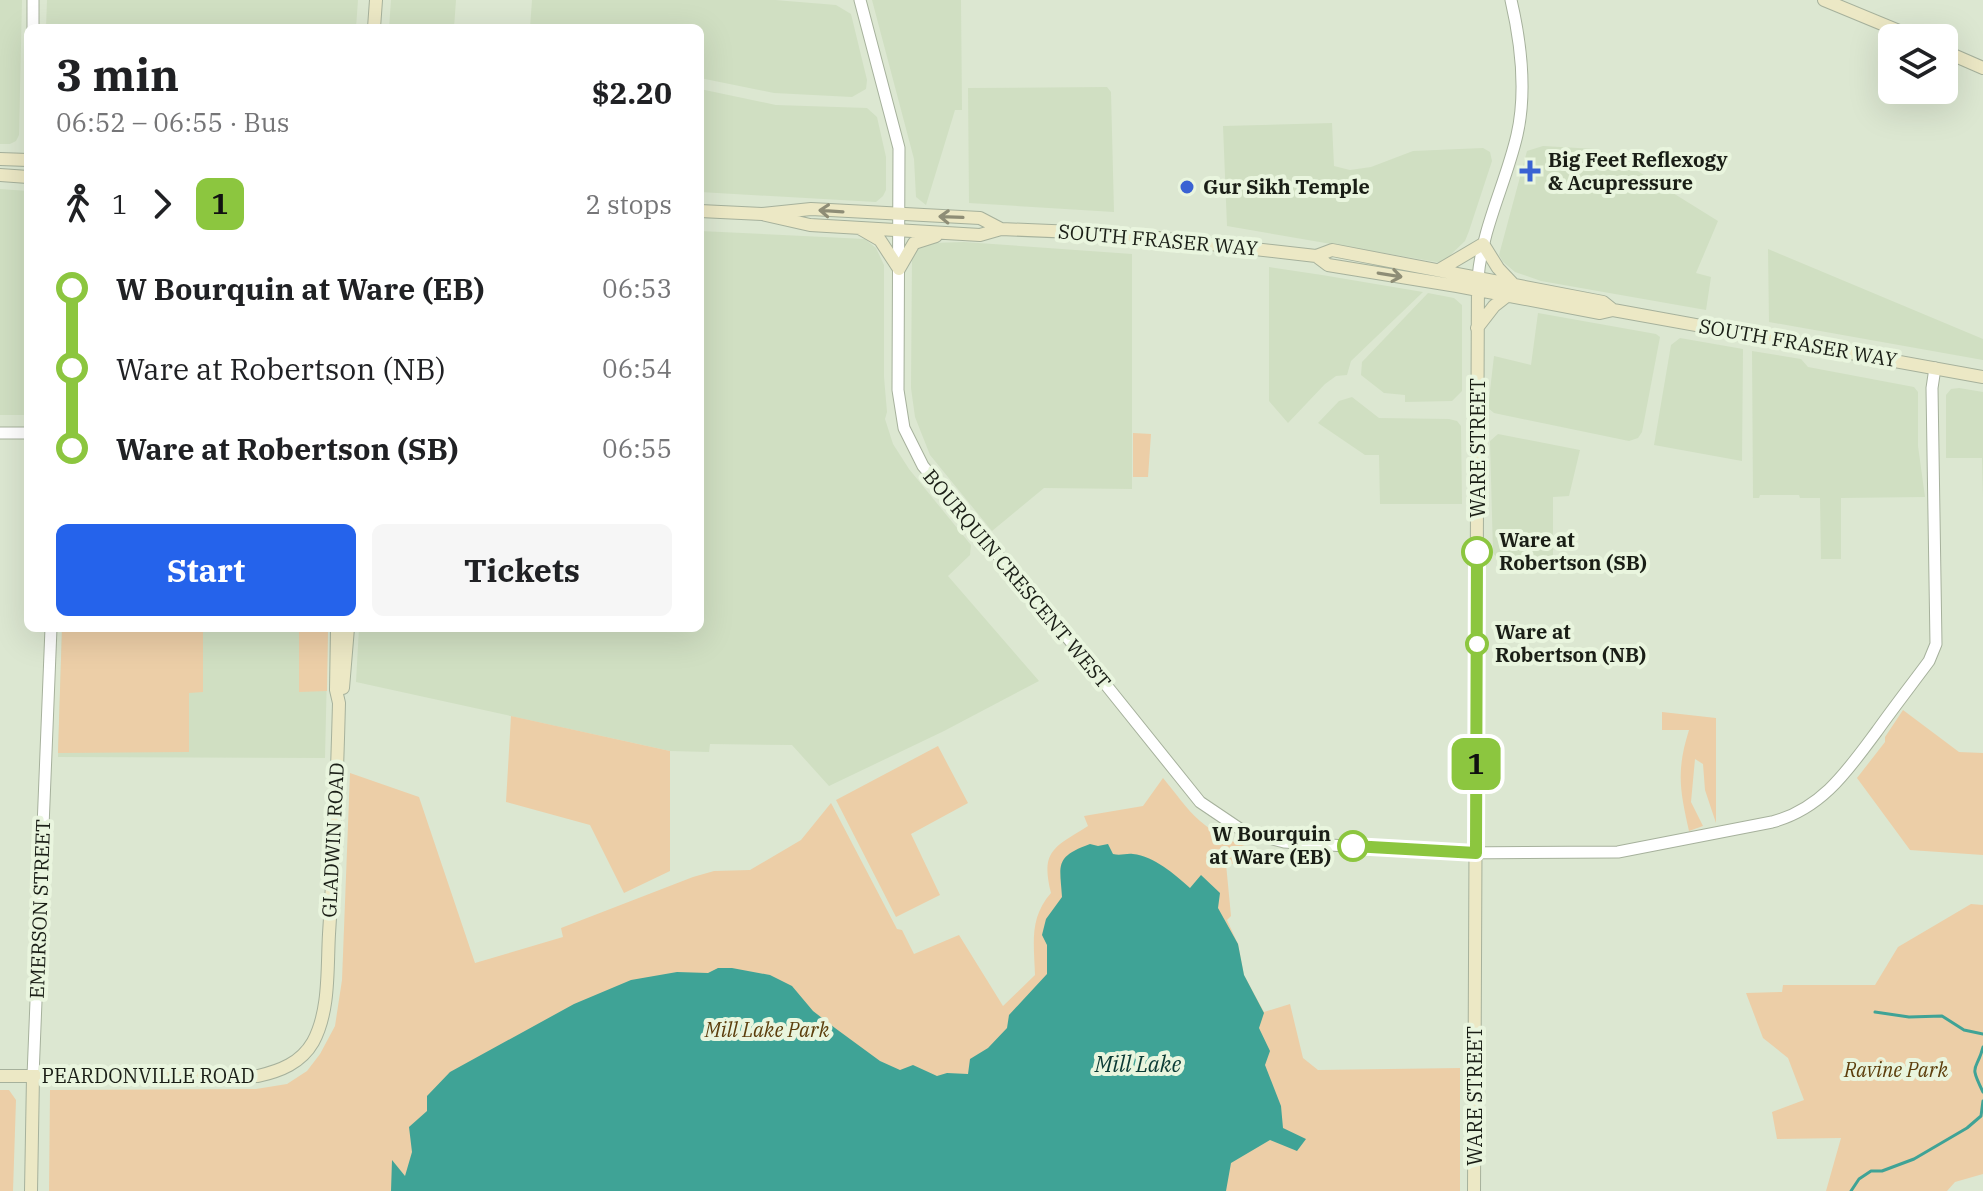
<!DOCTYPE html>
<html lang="en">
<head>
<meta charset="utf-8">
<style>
	body { margin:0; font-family:"IBM Plex Serif",serif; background:#f6f6f6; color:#202124; height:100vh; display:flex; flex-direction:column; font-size:30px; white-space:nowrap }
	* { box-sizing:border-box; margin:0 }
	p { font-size:26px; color:#757577 }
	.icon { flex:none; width:44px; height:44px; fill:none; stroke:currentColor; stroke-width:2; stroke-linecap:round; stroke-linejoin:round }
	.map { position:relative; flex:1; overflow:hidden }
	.sheet { position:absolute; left:24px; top:24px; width:680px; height:608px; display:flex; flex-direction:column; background:#fff; border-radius:12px; box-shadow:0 8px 32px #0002 }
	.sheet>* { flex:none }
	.badge { padding:0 16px; border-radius:12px; font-size:28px; line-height:52px }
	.buttons { position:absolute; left:1878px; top:24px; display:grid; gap:16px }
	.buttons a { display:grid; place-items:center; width:80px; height:80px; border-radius:12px; background:#fff; box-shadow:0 8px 32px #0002; font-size:40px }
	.map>.badge { position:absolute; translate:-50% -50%; box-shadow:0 0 0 4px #fff }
	.legs { display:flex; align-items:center; gap:12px; height:88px; padding:0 32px; font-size:26px }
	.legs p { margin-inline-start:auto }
	.head { display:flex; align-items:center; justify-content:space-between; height:136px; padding:0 32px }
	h1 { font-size:44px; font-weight:700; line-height:60px }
	.cta { display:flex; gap:16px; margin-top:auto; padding:16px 32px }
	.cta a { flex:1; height:92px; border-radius:12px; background:#2563eb; color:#fff; font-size:32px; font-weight:700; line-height:92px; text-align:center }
	.cta a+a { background:#f6f6f6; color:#202124 }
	ul { padding:0 32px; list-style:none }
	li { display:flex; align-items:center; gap:28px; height:80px; font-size:30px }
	li i { display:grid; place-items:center; width:12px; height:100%; margin:0 10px; background:currentColor }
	li i::after { content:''; width:20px; height:20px; margin:-10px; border:6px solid; border-radius:50%; background:#fff }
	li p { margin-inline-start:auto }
	li:first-child i { background:linear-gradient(#0000 50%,currentColor 0) }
	li:last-child i { background:linear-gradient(currentColor 50%,#0000 0) }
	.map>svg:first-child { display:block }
</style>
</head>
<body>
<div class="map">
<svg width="1983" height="1191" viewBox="0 0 1983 1191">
	<rect width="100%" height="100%" fill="#dce7d1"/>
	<!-- built -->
	<path fill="#d0dfc2" d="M 0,0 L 22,0 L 19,135 L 16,141 L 10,144 L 0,144 Z
		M 47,0 L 358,0 L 356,28 L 46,28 Z
		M 391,0 L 456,0 L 454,28 L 389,28 Z
		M 532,0 L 775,0 L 836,5 L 851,14 L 867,80 L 866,89 L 852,97 L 774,93 L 700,78 L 700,28 L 530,28 Z
		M 872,0 L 961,0 L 962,110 L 955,110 L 926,205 L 916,197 L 914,159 Z
		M 1107,87 L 1111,92 L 1114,212 L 969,203 L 968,88 Z
		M 700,89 L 776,105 L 867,108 L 877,117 L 886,157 L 886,190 L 883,196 L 876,202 L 700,192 Z
		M 1332,123 L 1334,166 L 1350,170 L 1371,167 L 1413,151 L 1483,148 L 1490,152 L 1492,161 L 1469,231 L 1465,241 L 1442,263 L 1227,226 L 1223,126 Z
		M 1543,146 L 1595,149 L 1615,157 L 1718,221 L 1696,273 L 1711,277 L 1706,310 L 1541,281 L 1515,272 L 1503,262 L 1499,255 L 1527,151 Z
		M 0,189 L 28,191 L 28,415 L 0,415 Z
		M 700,231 L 865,239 L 876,248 L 884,265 L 884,377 L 887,412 L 885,419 L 893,444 L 909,469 L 971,545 L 970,555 L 948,576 L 1039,681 L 944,731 L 829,786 L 792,745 L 710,744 L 709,752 L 670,751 L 356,682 L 359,628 L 700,628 Z
		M 964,242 L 1132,254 L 1132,489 L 1044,488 L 992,531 L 930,455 L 915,417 L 911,388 L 912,258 L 918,248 L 931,243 Z
		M 1768,249 L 1983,339 L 1983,360 L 1769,322 Z
		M 1269,267 L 1322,275 L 1423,292 L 1351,361 L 1347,375 L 1336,376 L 1325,384 L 1288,423 L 1269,401 Z
		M 1428,293 L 1454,298 L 1462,305 L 1462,391 L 1452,401 L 1405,402 L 1405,395 L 1384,393 L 1361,375 L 1362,362 Z
		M 1538,313 L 1656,334 L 1660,337 L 1642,432 L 1638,438 L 1629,441 L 1494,413 L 1488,408 L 1494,356 L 1531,365 Z
		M 1680,338 L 1743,349 L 1742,461 L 1654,445 L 1671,345 Z
		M 1752,351 L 1801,359 L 1808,367 L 1914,387 L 1918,392 L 1918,446 L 1925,497 L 1841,498 L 1841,559 L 1821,559 L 1820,498 L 1800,498 L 1799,495 L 1760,495 L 1759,498 L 1753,498 Z
		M 1959,388 L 1983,392 L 1983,498 L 1982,458 L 1946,458 L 1946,395 L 1951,389 Z
		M 1352,397 L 1379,418 L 1449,419 L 1457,421 L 1461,426 L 1462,504 L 1380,504 L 1379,455 L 1365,455 L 1318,423 L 1339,401 Z
		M 1498,434 L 1580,450 L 1569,496 L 1553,497 L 1553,557 L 1497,558 L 1493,553 L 1490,441 Z
		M 62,628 L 328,628 L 325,758 L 58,757 Z"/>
	<!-- green -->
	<path fill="#eccea7" d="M 1133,433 L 1151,434 L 1148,477 L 1133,477 Z
		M 62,628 L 203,628 L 203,692 L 189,693 L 189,752 L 58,753 Z
		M 297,628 L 328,628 L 327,691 L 299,692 L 299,630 Z
		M 1903,710 L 1959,752 L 1983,753 L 1983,855 L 1910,850 L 1857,778 L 1885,742 L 1885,737 Z
		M 1662,712 L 1716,718 L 1716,823 L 1705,790 L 1703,764 L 1695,759 L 1691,802 L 1703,826 L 1689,831 C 1680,791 1676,771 1689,730 L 1662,730 Z
		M 511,716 L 670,751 L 670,871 L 624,893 L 590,825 L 506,802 Z
		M 938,746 L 968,803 L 911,834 L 940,895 L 896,917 L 836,800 Z
		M 350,773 L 419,797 L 475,963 L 563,937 L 561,928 L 693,877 L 714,871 L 750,870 L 801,840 L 831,803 L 897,929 L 902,930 L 914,954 L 959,935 L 1003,1006 L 1035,975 C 1034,943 1029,918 1051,893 C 1040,850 1055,847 1088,826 L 1084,816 L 1143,806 L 1163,778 C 1175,792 1186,809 1200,821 C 1236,853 1284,855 1329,860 L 1226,864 L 1231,916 L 1227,920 L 1238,944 L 1244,975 L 1264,1012 L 1290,1004 L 1303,1058 L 1318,1070 L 1460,1068 L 1460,1191 L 49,1191 L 50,1090 L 256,1089 L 287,1084 L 307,1071 L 320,1054 L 335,1026 L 342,980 Z
		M 1971,904 L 1983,905 L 1983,1174 L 1955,1182 L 1947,1191 L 1826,1191 L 1841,1138 L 1777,1139 L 1772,1112 L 1804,1100 L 1788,1058 L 1763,1038 L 1746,993 L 1782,992 L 1783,985 L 1875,985 L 1898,947 Z
		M 0,1090 L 9,1090 L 16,1100 L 13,1191 L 0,1191 Z"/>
	<!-- water -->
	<path fill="#3fa396" d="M 1090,844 L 1098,846 L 1108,844 L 1113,854 C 1121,856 1126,853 1133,854 C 1154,856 1174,874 1190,888 L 1201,875 L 1220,893 L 1218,908 L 1238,944 L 1244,975 L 1264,1013 L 1259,1028 L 1270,1051 L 1265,1065 L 1281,1106 L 1283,1128 L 1306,1139 L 1297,1151 L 1270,1140 L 1231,1163 L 1226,1191 L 391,1191 L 392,1160 L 405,1176 L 412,1152 L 409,1127 L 427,1111 L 427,1096 L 450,1072 L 574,1004 L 631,980 L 677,972 L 708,973 L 718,968 L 732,968 L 770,975 L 792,986 L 813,1011 L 835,1028 L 880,1061 L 900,1070 L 913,1065 L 937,1076 L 947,1073 L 968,1074 L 970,1059 L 988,1048 L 1007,1028 L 1009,1015 L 1047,974 L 1047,945 L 1042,935 L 1046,919 L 1062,897 C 1060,865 1054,857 1090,844 Z"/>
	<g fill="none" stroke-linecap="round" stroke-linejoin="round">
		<!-- stream -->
		<path stroke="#3fa396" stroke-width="3" d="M 1875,1012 L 1909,1017 L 1942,1016 L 1964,1030 L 1983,1034
			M 1983,1047 C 1977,1072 1968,1062 1983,1092
			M 1851,1191 L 1859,1179 L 1871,1171 L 1882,1171 L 1914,1159 L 1967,1128 L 1981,1116 L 1983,1101"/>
		<!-- tertiary casing -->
		<g stroke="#a6b19c" stroke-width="13">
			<path id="tertiary" d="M 860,0 L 899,148 L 898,390 L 904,428 L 923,466 L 1082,655 L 1200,802 L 1243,831 L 1284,842 L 1454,853 L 1618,852 L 1772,822 C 1822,809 1848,770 1877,731 C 1894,707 1912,684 1929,661 L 1936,644 L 1932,388 L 1935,368
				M 33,28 L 33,0
				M 1478,278 C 1482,228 1506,183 1517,135 C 1527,91 1521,43 1511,0
				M 0,433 L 28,433
				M 33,1076 L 51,628"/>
		</g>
		<!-- secondary casing -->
		<g stroke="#a6b19c" stroke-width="14">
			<path id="secondary" d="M 1824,0 L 1916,38
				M 374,28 L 376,0
				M 1944,51 L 1983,68
				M 0,159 L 28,160
				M 0,175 L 28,177
				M 700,211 L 762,214 L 811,209 L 980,218 L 1001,229
				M 762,214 L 810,225 L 980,235 L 1001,229 L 1122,234 L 1316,256 L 1332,250 L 1603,302 L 1613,310
				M 861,229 L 880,240 L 899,269
				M 1316,256 L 1328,265 L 1457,286 L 1600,313 L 1613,310 L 1983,377
				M 899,269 L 914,243 L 936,236
				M 1439,270 L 1483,244 L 1498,268 L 1515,286
				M 1477,328 L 1494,306 L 1508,295
				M 343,688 L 348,628
				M 0,1076 L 258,1076 C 280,1071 301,1063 313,1042 C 330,1011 327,968 329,934 C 334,857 337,780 339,703 L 336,690 L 337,628
				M 31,1191 L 33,1076
				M 1474,1191 L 1478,278"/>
		</g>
		<!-- tertiary -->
		<use href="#tertiary" stroke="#fff" stroke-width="11"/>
		<!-- secondary -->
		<use href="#secondary" stroke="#ece8c5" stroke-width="12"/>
	</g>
	<!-- one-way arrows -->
	<defs><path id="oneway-shaft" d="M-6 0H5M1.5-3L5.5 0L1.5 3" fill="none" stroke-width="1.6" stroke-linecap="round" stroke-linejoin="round" transform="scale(2)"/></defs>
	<g stroke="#8e8d76">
		<use href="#oneway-shaft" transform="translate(831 211) rotate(-176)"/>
		<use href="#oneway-shaft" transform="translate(951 217) rotate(-178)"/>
		<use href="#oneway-shaft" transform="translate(1390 275) rotate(9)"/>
	</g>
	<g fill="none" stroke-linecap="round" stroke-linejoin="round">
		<!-- line-1 casing -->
		<g stroke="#fff" stroke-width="18">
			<path id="line-1" d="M 1353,846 L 1476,853 L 1477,552"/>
		</g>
		<!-- line-1 -->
		<use href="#line-1" stroke="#8cc63f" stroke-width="12"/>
	</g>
	<!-- markers -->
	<g fill="#3a62d3" stroke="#e9f5de" stroke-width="3">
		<path d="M1526 159h8v8h8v8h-8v8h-8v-8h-8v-8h8z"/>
		<circle cx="1187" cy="187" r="8"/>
	</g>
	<g fill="#fff" stroke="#8cc63f" stroke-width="4">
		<circle cx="1477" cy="552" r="14"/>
		<circle cx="1477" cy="644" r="10"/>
		<circle cx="1353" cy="846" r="14"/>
	</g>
	<g text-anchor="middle" stroke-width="8" stroke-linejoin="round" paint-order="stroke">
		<!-- poi labels -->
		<g font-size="20" font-weight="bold" fill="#1a1e16" stroke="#e9f5de" text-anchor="start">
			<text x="1548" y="167">Big Feet Reflexogy<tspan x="1548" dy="23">&amp; Acupressure</tspan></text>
			<text x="1203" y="194">Gur Sikh Temple</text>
		</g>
		<!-- street labels -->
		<g font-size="20" fill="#1a1e16" stroke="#e9f5de">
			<text transform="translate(1158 240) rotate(5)" y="7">SOUTH FRASER WAY</text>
			<text transform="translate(1798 343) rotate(10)" y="7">SOUTH FRASER WAY</text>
			<text transform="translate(1478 448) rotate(-90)" y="7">WARE STREET</text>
			<text transform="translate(1017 579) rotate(50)" y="7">BOURQUIN CRESCENT WEST</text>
			<text transform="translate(333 840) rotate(-87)" y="7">GLADWIN ROAD</text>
			<text transform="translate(40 909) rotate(-88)" y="7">EMERSON STREET</text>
			<text x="148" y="1083">PEARDONVILLE ROAD</text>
			<text transform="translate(1475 1096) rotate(-90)" y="7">WARE STREET</text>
		</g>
		<!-- stop labels -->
		<g font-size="20" font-weight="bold" fill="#1a1e16" stroke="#e9f5de" text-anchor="start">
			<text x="1499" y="547">Ware at<tspan x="1499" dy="23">Robertson (SB)</tspan></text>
			<text x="1495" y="639">Ware at<tspan x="1495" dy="23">Robertson (NB)</tspan></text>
			<text x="1331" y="841" text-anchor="end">W Bourquin<tspan x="1331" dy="23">at Ware (EB)</tspan></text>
		</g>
		<!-- park labels -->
		<g font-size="20" font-style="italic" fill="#5c3e0c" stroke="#e9f5de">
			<text x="767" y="1037">Mill Lake Park</text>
			<text x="1896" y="1077">Ravine Park</text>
		</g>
		<!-- water labels -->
		<g font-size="22" font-style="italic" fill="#0a3a34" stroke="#e9f5de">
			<text x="1138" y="1072">Mill Lake</text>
		</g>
	</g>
</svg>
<div class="buttons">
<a><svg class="icon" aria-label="layers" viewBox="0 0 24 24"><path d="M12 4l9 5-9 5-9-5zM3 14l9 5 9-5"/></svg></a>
</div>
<b class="badge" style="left:1476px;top:764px;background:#8cc63f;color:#111">1</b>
<section class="sheet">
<div class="head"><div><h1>3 min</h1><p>06:52 – 06:55 · Bus</p></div><b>$2.20</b></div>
<div class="legs"><svg class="icon" aria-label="walk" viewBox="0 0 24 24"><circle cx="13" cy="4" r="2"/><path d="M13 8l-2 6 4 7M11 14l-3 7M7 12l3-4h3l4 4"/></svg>1<svg class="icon" aria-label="forward" viewBox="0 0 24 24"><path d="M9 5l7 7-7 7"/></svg><b class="badge" style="background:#8cc63f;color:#111">1</b><p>2 stops</p></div>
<ul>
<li><i style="color:#8cc63f"></i><b>W Bourquin at Ware (EB)</b><p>06:53</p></li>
<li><i style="color:#8cc63f"></i><span>Ware at Robertson (NB)</span><p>06:54</p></li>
<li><i style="color:#8cc63f"></i><b>Ware at Robertson (SB)</b><p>06:55</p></li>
</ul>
<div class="cta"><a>Start</a><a>Tickets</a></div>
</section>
</div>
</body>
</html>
